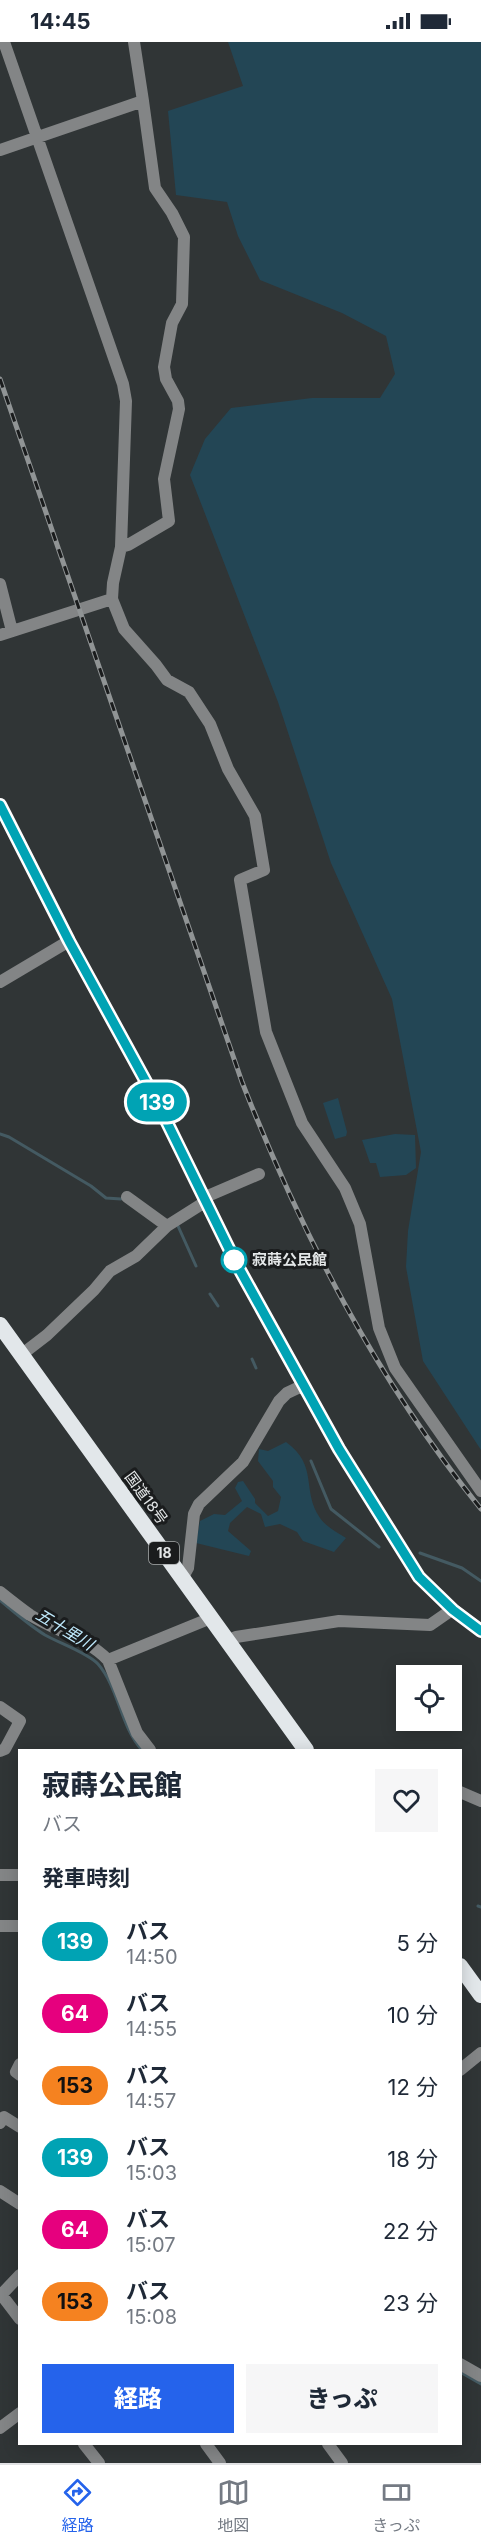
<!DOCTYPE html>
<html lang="ja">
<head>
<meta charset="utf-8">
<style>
	body { margin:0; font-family:Inter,"Noto Sans JP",sans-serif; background:#f6f6f7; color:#1f2937; height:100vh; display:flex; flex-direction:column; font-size:22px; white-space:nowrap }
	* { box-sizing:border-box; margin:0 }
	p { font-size:20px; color:#747a83 }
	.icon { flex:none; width:33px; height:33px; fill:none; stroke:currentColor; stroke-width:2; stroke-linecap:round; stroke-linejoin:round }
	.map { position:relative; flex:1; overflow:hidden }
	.panel { position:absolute; left:18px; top:1707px; width:444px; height:696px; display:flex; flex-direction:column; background:#fff; border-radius:0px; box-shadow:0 3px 15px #0003 }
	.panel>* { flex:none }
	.badge { padding:0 12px; border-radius:20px; font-size:21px; line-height:39px }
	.controls { position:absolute; left:396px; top:1623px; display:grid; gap:12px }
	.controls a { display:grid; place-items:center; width:66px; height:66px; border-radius:0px; background:#fff; box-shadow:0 3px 15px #0003; font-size:30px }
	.map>.badge { position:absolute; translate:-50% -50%; box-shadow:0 0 0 3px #fff }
	h2 { padding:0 24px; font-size:22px; line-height:54px }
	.round { display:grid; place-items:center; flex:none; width:63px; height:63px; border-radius:0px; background:#f6f6f7 }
	.overview { display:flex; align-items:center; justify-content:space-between; height:102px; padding:0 24px }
	h1 { font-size:28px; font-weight:800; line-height:45px }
	.primary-button { display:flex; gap:12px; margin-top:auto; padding:12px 24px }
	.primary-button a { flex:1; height:69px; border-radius:0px; background:#2563eb; color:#fff; font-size:24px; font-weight:800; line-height:69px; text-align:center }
	.primary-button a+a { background:#f6f6f7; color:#1f2937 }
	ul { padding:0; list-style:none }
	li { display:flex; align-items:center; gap:18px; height:72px; padding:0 24px }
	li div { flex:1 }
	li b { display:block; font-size:22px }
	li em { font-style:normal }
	li .badge { min-width:66px; font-weight:700; text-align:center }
	.status { display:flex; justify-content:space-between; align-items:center; height:42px; padding:0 30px; background:#fff; direction:ltr }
	.status svg { height:16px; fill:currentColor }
	.tab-bar { display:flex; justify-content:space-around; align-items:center; height:84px; border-top:2px solid #e0e1e3; background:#fff; font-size:16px; color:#747a83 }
	.tab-bar a { display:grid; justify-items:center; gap:3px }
	.tab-bar .selected { color:#2563eb }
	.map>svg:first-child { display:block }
</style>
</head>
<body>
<div class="status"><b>14:45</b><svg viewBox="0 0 49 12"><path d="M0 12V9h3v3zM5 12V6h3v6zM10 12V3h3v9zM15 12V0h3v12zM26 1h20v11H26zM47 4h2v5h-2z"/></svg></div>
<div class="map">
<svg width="481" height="2421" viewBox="0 0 481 2421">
	<rect width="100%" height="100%" fill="#303536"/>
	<!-- green -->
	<path fill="#234655" d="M 228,0 L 481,0 L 481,1408 L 423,1319 L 406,1225 L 408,1189 L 421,1110 L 392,957 L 331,821 L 278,660 L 190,433 L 205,397 L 231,366 L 312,356 L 380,356 L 395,332 L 386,294 L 342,271 L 260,238 L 238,194 L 227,160 L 176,153 L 168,69 L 243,44 Z
		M 338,1056 L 347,1090 L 346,1094 L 335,1097 L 323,1061 Z
		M 395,1092 L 415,1093 L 416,1126 L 406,1133 L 380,1135 L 376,1121 L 370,1121 L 362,1098 Z
		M 286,1400 C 319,1424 301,1448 320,1476 C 325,1484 338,1491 346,1496 L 334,1510 L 303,1499 L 297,1490 L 280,1482 L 265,1485 L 261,1472 L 247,1465 L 230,1481 L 228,1489 L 251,1509 L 249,1514 L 196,1501 L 200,1479 L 214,1472 L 225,1473 L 242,1459 L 235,1446 L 238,1440 L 243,1439 L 255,1457 L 255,1461 L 268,1474 L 278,1469 L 281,1455 L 273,1445 L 273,1439 L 258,1419 L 259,1407 L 268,1409 Z"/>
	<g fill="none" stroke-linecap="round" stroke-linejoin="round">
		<!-- stream -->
		<path stroke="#445a62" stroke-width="3" d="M 0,1092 L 9,1095 L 91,1144 L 106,1156 L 121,1157
			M 178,1184 L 196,1224
			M 210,1252 L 218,1264
			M 252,1317 L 256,1326
			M 311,1419 L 331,1467 L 379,1505
			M 420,1511 L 462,1526 L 481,1539
			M 1,1559 C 15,1571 29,1583 45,1593 C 59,1601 88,1611 98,1622 C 119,1646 120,1684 142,1708
			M 478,1864 L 481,1865
			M 460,2330 L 481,2342"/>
		<!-- minor -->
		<path stroke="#838586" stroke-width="12" d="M 0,108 L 143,59 L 134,0
			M 121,505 L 128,503 L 169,479 L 164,437 L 179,367 L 178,359 L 166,337 L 164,325 L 172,281 L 182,262 L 184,195 L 172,171 L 155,146 L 143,59
			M 0,542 L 12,589
			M 112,557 L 124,587 L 156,623 L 167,638 L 189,650 L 210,682 L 228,727 L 255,774 L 264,828 L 240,838 L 266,990 L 302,1081 L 345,1146 L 360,1182 L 379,1286 L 395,1326 L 481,1449
			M 0,593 L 112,557 L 113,541 L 121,505 L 126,359 L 123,342 L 4,0
			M 0,763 L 69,899 L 157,1060 L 236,1221 L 339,1407 L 419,1535 L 453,1567 L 481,1589
			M 0,940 L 69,899
			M 127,1155 L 167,1184
			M 203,1156 L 259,1132
			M 21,1313 L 47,1293 L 94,1248 L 110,1229 L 136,1214 L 167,1184 L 205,1160
			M 182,1537 L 188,1526 L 194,1472 L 199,1462 L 243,1420 L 279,1359 L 287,1351 L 304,1343
			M 0,1550 C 10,1558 20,1566 30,1573 C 56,1589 87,1596 108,1618 L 137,1691 L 150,1708
			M 227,1599 L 236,1595 L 339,1579 L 430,1583 L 453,1567
			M 108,1618 L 211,1576
			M 0,1665 L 20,1679 L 5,1707 L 0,1709
			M 460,1750 L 481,1759
			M 0,1833 L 20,1833
			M 0,1884 L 20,1884
			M 20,2022 L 16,2030 L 20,2033
			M 460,2028 L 481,2011
			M 0,2081 L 4,2075 L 20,2085
			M 0,2149 L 20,2162
			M 0,2251 L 20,2277
			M 1,2253 L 20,2233
			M 460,2322 L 481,2334
			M 0,2386 L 20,2371
			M 84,2402 L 99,2421
			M 206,2402 L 220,2421
			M 328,2402 L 342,2421"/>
		<!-- trunk -->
		<path stroke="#e2e7ea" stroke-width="16" d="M 0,1283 L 306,1708
			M 460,1924 L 481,1953"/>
		<!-- rail casing -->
		<g stroke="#909495" stroke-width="5">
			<path id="rail" d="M 0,337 L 242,1040 C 302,1193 377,1338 481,1467"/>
		</g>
		<!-- rail -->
		<use href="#rail" stroke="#1a1c1d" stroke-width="3" stroke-dasharray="9" stroke-linecap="butt"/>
	</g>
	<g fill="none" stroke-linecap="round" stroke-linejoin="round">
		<!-- line casing -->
		<g stroke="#fff" stroke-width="14">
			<path id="line" d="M 0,763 L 69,899 L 157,1060 L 236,1221 L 339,1407 L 419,1535 L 453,1568 L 481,1589"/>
		</g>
		<!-- line -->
		<use href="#line" stroke="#00a3b4" stroke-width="9"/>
	</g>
	<!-- markers -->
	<circle fill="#fff" stroke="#00a3b4" stroke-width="3" cx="234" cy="1218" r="12"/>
	<g text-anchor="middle" stroke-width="6" stroke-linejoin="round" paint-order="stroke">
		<!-- shield labels -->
		<rect fill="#1a1c1d" stroke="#a7aaab" stroke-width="1.5" x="149" y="1500" width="30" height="22" rx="4.5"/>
		<g font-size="14" font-weight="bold" fill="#e4e7e8">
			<text x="164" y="1516">18</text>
		</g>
		<!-- stop labels -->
		<g font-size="15" font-weight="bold" fill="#e4e7e8" stroke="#1a1c1d" text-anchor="start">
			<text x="252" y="1223">寂蒔公民館</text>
		</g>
		<!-- street labels -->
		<g font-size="15" fill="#e4e7e8" stroke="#1a1c1d">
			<text transform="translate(146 1456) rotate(54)" y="5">国道18号</text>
		</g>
		<!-- water labels -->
		<g font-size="16" font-style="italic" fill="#bfeafd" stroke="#1a1c1d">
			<text transform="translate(65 1587) rotate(31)" y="6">五十里川</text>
		</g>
	</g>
</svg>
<div class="controls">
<a><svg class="icon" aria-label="locate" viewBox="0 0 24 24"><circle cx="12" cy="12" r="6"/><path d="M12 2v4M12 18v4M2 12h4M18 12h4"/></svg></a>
</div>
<b class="badge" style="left:157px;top:1060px;background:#00a3b4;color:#fff">139</b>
<section class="panel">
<div class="overview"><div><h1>寂蒔公民館</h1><p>バス</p></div><a class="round"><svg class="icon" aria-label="heart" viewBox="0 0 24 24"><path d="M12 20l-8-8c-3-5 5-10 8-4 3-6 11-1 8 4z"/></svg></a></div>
<h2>発車時刻</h2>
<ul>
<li><span class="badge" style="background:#00a3b4;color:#fff">139</span><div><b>バス</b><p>14:50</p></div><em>5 分</em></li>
<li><span class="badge" style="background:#e6007e;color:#fff">64</span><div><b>バス</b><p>14:55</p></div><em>10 分</em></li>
<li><span class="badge" style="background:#f58220;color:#111">153</span><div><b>バス</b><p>14:57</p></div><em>12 分</em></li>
<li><span class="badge" style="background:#00a3b4;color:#fff">139</span><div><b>バス</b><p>15:03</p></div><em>18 分</em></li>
<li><span class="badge" style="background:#e6007e;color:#fff">64</span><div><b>バス</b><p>15:07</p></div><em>22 分</em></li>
<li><span class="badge" style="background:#f58220;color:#111">153</span><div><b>バス</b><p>15:08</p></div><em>23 分</em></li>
</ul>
<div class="primary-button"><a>経路</a><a>きっぷ</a></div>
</section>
</div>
<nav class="tab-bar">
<a class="selected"><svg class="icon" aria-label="directions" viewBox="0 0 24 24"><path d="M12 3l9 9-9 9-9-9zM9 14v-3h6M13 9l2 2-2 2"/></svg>経路</a>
<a><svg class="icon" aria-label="map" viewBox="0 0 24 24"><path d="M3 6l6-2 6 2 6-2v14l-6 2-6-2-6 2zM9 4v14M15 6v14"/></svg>地図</a>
<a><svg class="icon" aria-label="tickets" viewBox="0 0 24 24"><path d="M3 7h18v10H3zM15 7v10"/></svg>きっぷ</a>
</nav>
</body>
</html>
